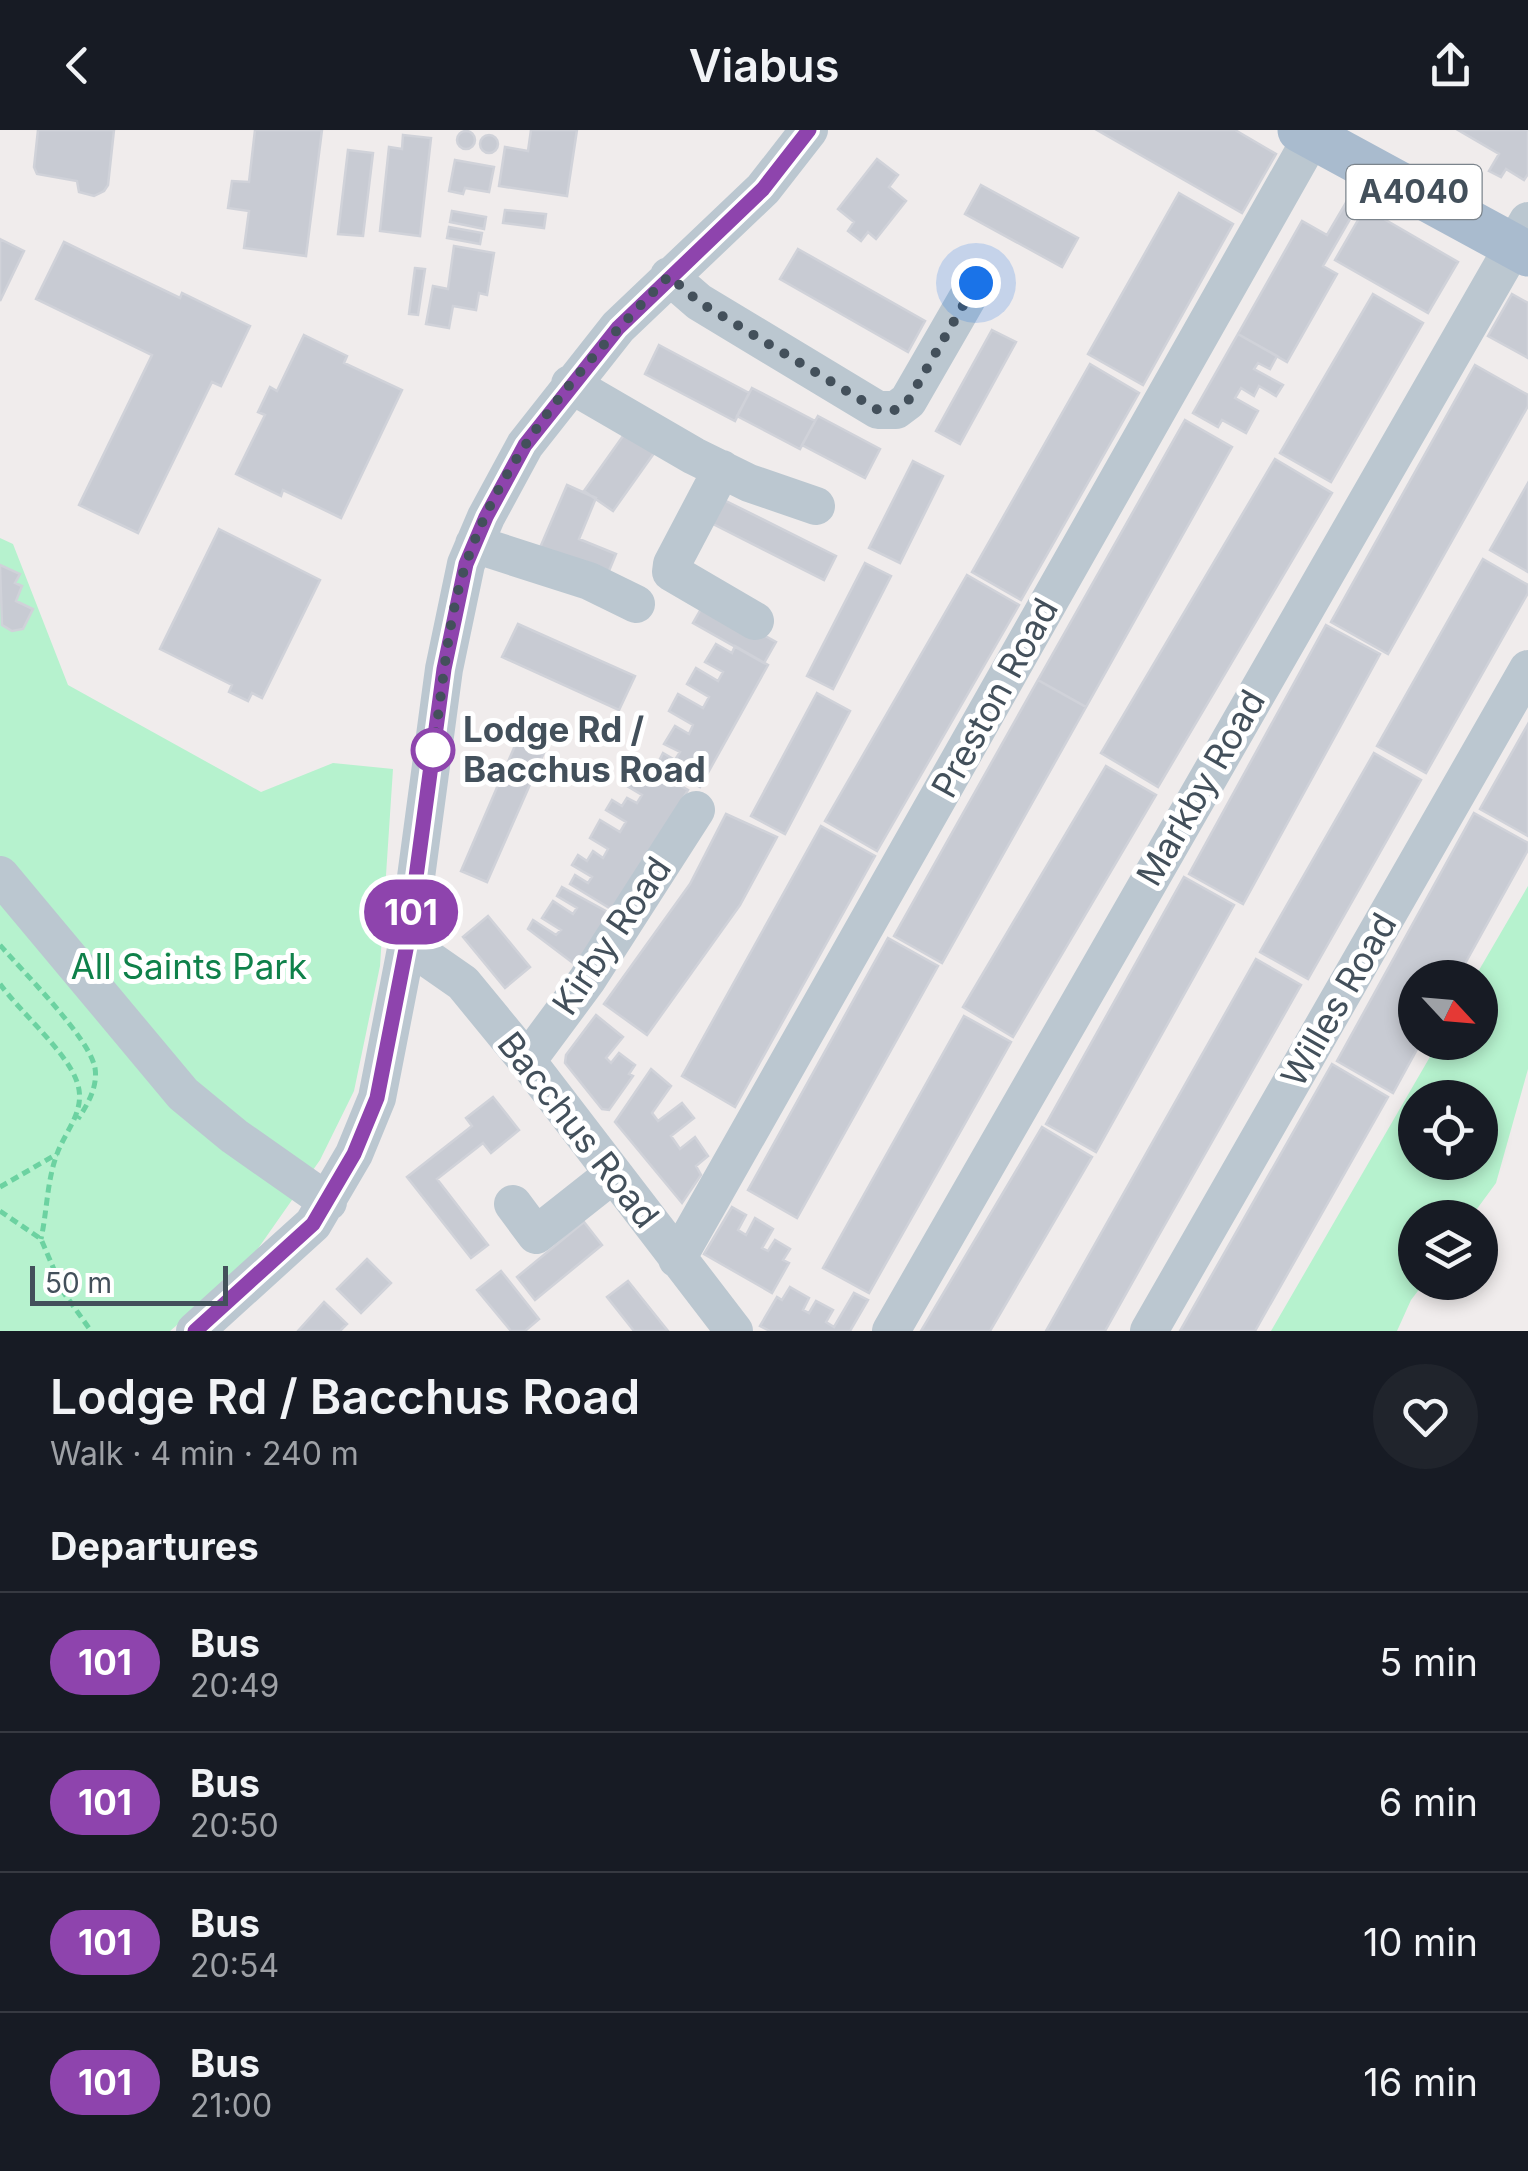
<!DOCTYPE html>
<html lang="en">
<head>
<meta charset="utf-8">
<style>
	body { margin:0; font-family:Inter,sans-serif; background:#20242c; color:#f1f3f6; height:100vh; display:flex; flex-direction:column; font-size:38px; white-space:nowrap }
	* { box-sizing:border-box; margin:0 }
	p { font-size:32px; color:#9ea1a6 }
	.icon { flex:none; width:55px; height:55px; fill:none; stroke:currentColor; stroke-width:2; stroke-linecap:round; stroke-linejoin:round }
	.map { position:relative; height:1201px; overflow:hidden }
	.panel { display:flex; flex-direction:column; background:#171b24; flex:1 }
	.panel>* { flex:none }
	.badge { padding:0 20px; border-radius:32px; font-size:35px; line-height:65px }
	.needle { width:65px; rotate:116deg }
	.fabs { position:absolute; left:1398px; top:830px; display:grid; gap:20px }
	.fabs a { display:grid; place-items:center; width:100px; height:100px; border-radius:50%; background:#171b24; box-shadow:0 5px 15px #0003; font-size:50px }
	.scale { position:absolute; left:30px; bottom:25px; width:198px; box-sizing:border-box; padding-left:10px; border:5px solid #43505b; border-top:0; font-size:28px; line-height:35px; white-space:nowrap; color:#43505b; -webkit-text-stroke:8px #fff; paint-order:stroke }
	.you { position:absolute; width:50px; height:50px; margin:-25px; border:8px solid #fff; border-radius:50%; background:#1a73e8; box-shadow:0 0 0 15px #1a73e833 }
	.map>.badge { position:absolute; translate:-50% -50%; box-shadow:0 0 0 5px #fff }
	h2 { padding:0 50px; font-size:38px; line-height:90px }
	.round { display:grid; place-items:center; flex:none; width:105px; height:105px; border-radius:52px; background:#20242c }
	.summary { display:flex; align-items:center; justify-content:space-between; height:170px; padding:0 50px }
	h1 { font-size:48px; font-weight:600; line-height:75px }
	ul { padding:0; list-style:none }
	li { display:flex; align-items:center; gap:30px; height:140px; padding:0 50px; border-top:2px solid #363941 }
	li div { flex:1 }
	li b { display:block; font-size:38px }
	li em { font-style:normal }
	li .badge { min-width:110px; font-weight:700; text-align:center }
	header { display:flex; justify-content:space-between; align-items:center; height:130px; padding:0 50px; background:#171b24; font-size:45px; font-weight:600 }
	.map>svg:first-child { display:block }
</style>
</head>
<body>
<header><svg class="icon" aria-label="back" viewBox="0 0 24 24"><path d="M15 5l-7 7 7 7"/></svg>Viabus<svg class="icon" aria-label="share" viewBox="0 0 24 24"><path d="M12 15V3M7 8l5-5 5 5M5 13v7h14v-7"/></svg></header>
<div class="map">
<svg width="1528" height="1201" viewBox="0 0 1528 1201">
	<rect width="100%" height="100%" fill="#f0ecec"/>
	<!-- green -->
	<path fill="#b6f2ce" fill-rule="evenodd" d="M 0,408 L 13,414 L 68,555 L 261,662 L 333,633 L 393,639 L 380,836 L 354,961 L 320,1030 L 245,1137 L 170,1201 L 0,1201 Z
		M 1528,756 L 1528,939 L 1496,1053 L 1471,1087 L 1415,1088 L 1415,1152 L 1424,1153 L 1411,1170 L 1397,1201 L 1271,1201 L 1438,913 L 1480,912 L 1480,848 L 1475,847 ZM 1415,968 L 1480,968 L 1480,1032 L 1415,1032 Z"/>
	<!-- building -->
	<path fill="#c8cbd3" stroke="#d0d2d9" stroke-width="2.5" d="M 38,0 L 114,0 L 108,55 L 104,61 L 94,66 L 79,62 L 77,51 L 37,44 L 34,37 Z
		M 255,0 L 322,0 L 306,126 L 244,118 L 249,81 L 228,78 L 232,51 L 249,52 Z
		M 531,0 L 577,0 L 567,66 L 499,56 L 505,17 L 528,21 Z
		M 1097,0 L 1235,0 L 1276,24 L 1242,83 Z
		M 1458,0 L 1528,0 L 1528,44 L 1524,50 L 1506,39 L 1501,47 L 1489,41 L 1499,24 Z
		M457 10a9 9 0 1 1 18 0a9 9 0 1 1-18 0Z
		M480 14a9 9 0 1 1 18 0a9 9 0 1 1-18 0Z
		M 403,5 L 431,8 L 420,106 L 380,101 L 389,17 L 402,19 Z
		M 348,20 L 373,23 L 363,106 L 338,104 Z
		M 877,29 L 898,45 L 889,57 L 906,71 L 876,109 L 868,102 L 861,111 L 848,101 L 854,92 L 838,79 Z
		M 455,30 L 494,37 L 489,62 L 465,58 L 463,64 L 449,61 Z
		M 981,55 L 1078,108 L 1062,137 L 965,84 Z
		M 1179,63 L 1233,94 L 1143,255 L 1088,224 Z
		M 1347,71 L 1357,77 L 1323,136 L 1337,144 L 1287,232 L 1238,204 L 1302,91 L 1327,105 Z
		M 1365,78 L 1458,132 L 1428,183 L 1335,130 Z
		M 505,80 L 546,84 L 544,98 L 503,93 Z
		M 452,81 L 486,87 L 484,99 L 450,92 Z
		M 449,97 L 482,103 L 480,114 L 447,108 Z
		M 0,109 L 24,121 L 0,171 Z
		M 64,112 L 180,168 L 182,163 L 250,196 L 221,256 L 212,252 L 138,403 L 79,375 L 152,225 L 36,169 Z
		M 454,116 L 494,123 L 487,165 L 479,163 L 476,180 L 453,176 L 449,198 L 426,194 L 433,156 L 448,159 Z
		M 798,119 L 925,191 L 908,222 L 780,149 Z
		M 415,138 L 425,139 L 418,185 L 409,184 Z
		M 1373,164 L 1423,193 L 1331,352 L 1280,323 Z
		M 1512,164 L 1528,173 L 1528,228 L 1488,206 Z
		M 992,200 L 1016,212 L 960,314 L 936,301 Z
		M 1238,204 L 1277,226 L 1270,239 L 1258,233 L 1254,239 L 1283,255 L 1276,266 L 1259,256 L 1254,266 L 1241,258 L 1235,268 L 1258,281 L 1246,303 L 1222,290 L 1218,297 L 1193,283 Z
		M 304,205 L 347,226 L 344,233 L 402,260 L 341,388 L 283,360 L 281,366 L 236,344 L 265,285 L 258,282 L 270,257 L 277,261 Z
		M 659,215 L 749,263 L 735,291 L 645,244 Z
		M 1090,234 L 1139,263 L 1021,470 L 972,442 Z
		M 1475,235 L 1528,265 L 1528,276 L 1388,524 L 1331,492 Z
		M 752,258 L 815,291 L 800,319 L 737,286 Z
		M 818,286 L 880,319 L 865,348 L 802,315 Z
		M 1185,290 L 1232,317 L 1086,577 L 1038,550 Z
		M 628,299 L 657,319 L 613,381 L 584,361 Z
		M 1275,329 L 1332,363 L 1158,657 L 1101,623 Z
		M 913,331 L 943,346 L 900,433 L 869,418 Z
		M 1528,353 L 1528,442 L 1490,420 Z
		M 567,355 L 596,368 L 579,409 L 616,424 L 606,448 L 539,420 Z
		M 720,368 L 836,426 L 824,450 L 709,392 Z
		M 219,399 L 320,450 L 262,568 L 252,563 L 248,571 L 229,562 L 232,555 L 160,519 Z
		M 1483,429 L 1528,455 L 1528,463 L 1426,643 L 1377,616 Z
		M 865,433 L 891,446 L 833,559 L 807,546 Z
		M 0,435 L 20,444 L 15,453 L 22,456 L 16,471 L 33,479 L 23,499 L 12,501 L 2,495 Z
		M 967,445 L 1019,475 L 877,721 L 825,691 Z
		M 705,472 L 776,512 L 764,533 L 693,493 Z
		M 518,494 L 635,546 L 619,580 L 502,527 Z
		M 1326,495 L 1380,524 L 1243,774 L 1189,744 Z
		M 716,514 L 732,523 L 735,516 L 768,535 L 700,657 L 658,633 L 663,623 L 675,630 L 680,622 L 664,614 L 675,596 L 689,604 L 693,595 L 669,581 L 678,564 L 703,578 L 709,567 L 687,554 L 696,538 L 718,551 L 723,542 L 705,532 Z
		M 1038,550 L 1086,577 L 942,833 L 894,806 Z
		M 817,563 L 850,581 L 785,704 L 751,686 Z
		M 1528,594 L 1528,706 L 1480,679 Z
		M 520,604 L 547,616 L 487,752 L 461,741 Z
		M 1374,623 L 1421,650 L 1308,849 L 1260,822 Z
		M 1106,636 L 1156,665 L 1013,907 L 963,877 Z
		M 632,637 L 651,647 L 655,641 L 688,660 L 616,782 L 570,754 L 575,745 L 588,753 L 592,747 L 572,735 L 578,725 L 587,731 L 593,721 L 603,728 L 608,719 L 590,708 L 600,690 L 620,702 L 626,692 L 606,680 L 612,670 L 622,676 L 627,668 L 637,673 L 642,665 L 622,653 Z
		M 1474,683 L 1528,713 L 1528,720 L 1457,848 L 1415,848 L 1415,912 L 1421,912 L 1393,963 L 1337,931 Z
		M 726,684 L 777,707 L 740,775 L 647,905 L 604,874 L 690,754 Z
		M 821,696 L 875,726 L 735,977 L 682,946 Z
		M 1184,747 L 1234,775 L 1096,1022 L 1046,994 Z
		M 562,757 L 613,785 L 577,836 L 528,799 L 533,790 L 556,805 L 561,800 L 542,788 L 553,771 L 573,784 L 577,778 L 557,766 Z
		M 488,786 L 530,837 L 505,858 L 463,807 Z
		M 888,808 L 938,836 L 797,1088 L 748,1060 Z
		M 1256,829 L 1301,855 L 1155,1112 L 1105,1201 L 1046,1201 Z
		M 596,885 L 623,907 L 606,928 L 611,933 L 619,923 L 635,935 L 629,944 L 633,946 L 609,980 L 602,979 L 565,933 L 566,925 Z
		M 964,886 L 1011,912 L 869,1163 L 823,1138 Z
		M 1332,934 L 1388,967 L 1255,1201 L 1180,1201 Z
		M 651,939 L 671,956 L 652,983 L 658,991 L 682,973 L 694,988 L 671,1006 L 680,1019 L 695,1007 L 708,1026 L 696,1036 L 701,1045 L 682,1073 L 615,992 Z
		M 493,967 L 519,1000 L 491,1023 L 483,1013 L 437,1049 L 488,1115 L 471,1128 L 407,1047 L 472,996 L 466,988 Z
		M 1042,997 L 1092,1027 L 990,1201 L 921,1201 Z
		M 732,1077 L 746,1085 L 738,1100 L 746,1105 L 755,1088 L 773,1099 L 762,1118 L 768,1121 L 775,1110 L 790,1119 L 783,1130 L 789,1133 L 772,1163 L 704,1124 Z
		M 584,1092 L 602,1115 L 535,1170 L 517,1147 Z
		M 367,1129 L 391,1153 L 361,1183 L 337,1159 Z
		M 501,1141 L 539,1189 L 525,1201 L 511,1201 L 477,1160 Z
		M 628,1151 L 668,1201 L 634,1201 L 607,1167 Z
		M 790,1157 L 809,1168 L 803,1180 L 809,1183 L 816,1171 L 833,1180 L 826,1192 L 834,1197 L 854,1163 L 868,1170 L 850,1201 L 770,1201 L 760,1196 L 777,1167 L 782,1170 Z
		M 324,1172 L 347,1194 L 340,1201 L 298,1201 Z"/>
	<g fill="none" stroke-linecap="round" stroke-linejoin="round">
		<!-- path -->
		<path stroke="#6cd2a1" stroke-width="5" stroke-dasharray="8 5" stroke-linecap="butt" d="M 0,815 C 23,842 89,907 95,938 C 98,956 88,974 78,989
			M 0,854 C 20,882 67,922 77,952 C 87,980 65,1001 57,1024 C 47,1050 47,1082 41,1109
			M 0,1057 L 57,1024
			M 0,1081 L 41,1109 L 64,1163 L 91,1201"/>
		<!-- minor -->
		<path stroke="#bbc7d0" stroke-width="38" d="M 669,146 L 699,172 L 878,280 L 896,280 L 908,271 L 976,153
			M 570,254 L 694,326 L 749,353 L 816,376
			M 722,339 L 672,434 L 671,442 L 755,491
			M 474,414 L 589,451 L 636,474
			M 0,745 L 183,964 L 234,1006 L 328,1072
			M 407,814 L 463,853 L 527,931 L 734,1201
			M 527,931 L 587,850 L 696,680
			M 513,1074 L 536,1105 L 612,1045
			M 677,1129 L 1312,7
			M 195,1201 L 313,1094 L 354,1024 L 377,968 L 407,814 L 444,539 L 466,434 L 486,387 L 525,315 L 618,197 L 763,59 L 809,0
			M 891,1201 L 1528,91
			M 1149,1201 L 1528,539"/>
		<!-- major -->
		<path stroke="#a9bbce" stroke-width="45" d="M 1300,0 L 1528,124"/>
	</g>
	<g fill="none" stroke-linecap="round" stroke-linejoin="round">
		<!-- line casing -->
		<g stroke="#fff" stroke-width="22">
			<path id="line" d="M 195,1201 L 313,1094 L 354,1024 L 377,968 L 407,814 L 444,539 L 466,434 L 486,387 L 525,315 L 618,198 L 763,59 L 809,0"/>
		</g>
		<!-- line -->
		<use href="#line" stroke="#8e44ad" stroke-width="15"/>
		<!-- walk -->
		<path stroke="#43505b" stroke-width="10" stroke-dasharray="0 18" d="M 433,620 C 443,560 447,488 467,431 C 505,320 588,228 669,146 L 699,172 L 878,280 L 896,280 L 908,271 L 976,153"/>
	</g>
	<!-- markers -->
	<circle fill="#fff" stroke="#8e44ad" stroke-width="5" cx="433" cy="620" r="20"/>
	<g text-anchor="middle" stroke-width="10" stroke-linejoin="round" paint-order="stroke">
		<!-- shield labels -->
		<rect fill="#fff" stroke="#7b848c" stroke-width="2.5" x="1346.5" y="35" width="135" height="54" rx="8"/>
		<g font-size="32" font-weight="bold" fill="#43505b">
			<text x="1414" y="73">A4040</text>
		</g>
		<!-- street labels -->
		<g font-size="35" fill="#43505b" stroke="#fff">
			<text transform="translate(995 568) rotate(-61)" y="12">Preston Road</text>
			<text transform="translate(1201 658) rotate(-60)" y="12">Markby Road</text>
			<text transform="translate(612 806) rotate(-56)" y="12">Kirby Road</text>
			<text transform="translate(1339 870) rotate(-60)" y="12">Willes Road</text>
			<text transform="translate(578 1000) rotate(52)" y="12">Bacchus Road</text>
		</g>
		<!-- stop labels -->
		<g font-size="35" font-weight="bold" fill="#43505b" stroke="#fff" text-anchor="start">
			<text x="463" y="612">Lodge Rd /<tspan x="463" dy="40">Bacchus Road</tspan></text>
		</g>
		<!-- park labels -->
		<g font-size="35" fill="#0f814a" stroke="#fff">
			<text x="189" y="849">All Saints Park</text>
		</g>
	</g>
</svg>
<div class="fabs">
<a><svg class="needle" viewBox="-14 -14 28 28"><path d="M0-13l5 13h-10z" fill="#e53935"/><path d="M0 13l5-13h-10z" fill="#9ea1a6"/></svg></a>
<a><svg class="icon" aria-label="locate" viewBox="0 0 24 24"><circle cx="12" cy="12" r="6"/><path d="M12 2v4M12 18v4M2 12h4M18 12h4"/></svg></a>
<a><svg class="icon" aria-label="layers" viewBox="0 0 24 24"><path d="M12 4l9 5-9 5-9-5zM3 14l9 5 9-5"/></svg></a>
</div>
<div class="scale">50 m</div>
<div class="you" style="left:976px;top:153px"></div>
<b class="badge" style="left:411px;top:782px;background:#8e44ad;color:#fff">101</b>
</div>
<section class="panel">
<div class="summary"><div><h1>Lodge Rd / Bacchus Road</h1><p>Walk · 4 min · 240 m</p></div><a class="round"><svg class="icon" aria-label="heart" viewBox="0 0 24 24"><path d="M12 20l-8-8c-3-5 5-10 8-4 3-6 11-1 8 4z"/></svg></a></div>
<h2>Departures</h2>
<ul>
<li><span class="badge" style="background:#8e44ad;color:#fff">101</span><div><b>Bus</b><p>20:49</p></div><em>5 min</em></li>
<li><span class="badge" style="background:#8e44ad;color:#fff">101</span><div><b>Bus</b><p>20:50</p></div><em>6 min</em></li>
<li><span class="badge" style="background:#8e44ad;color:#fff">101</span><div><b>Bus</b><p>20:54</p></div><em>10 min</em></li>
<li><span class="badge" style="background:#8e44ad;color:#fff">101</span><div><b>Bus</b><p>21:00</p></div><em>16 min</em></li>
</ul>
</section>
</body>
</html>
